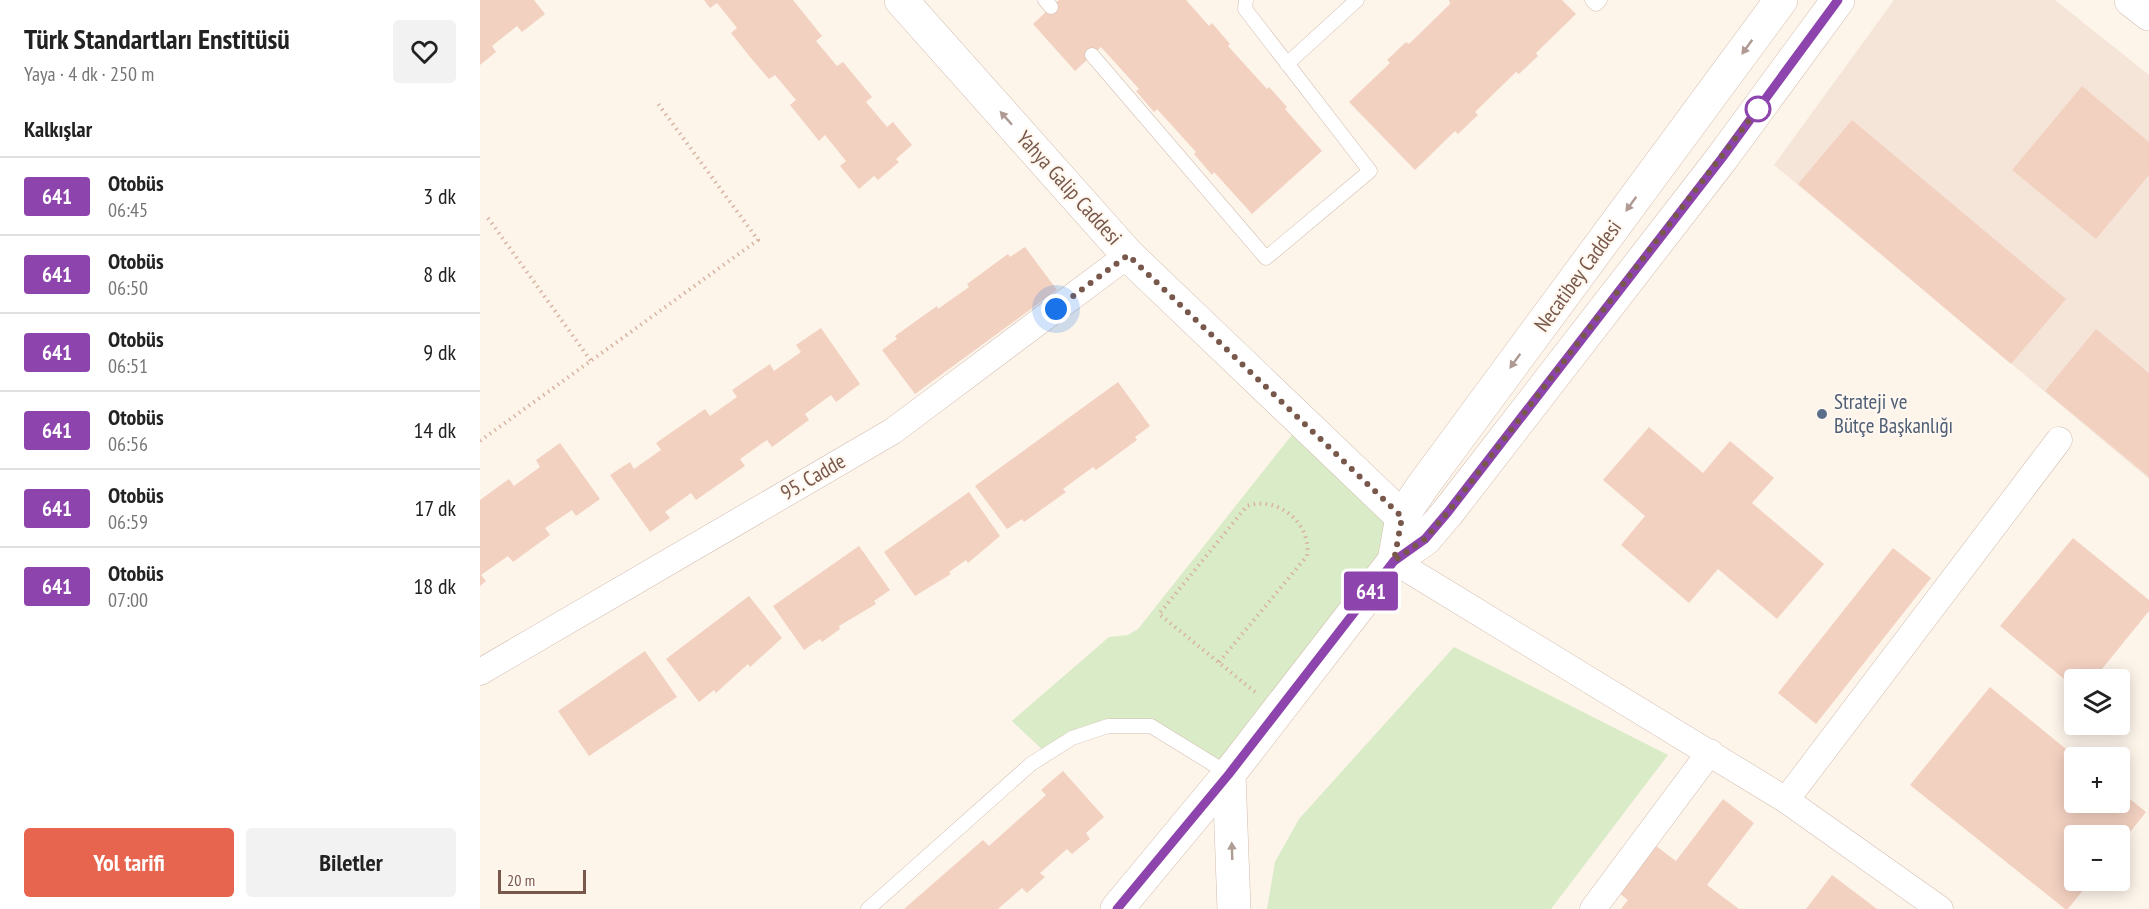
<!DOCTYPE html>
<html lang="tr">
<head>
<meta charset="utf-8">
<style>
	body { margin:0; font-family:"PT Sans Narrow",sans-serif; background:#f2f2f2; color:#222; height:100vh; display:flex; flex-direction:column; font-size:22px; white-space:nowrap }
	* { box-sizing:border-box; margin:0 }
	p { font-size:20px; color:#767676 }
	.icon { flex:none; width:33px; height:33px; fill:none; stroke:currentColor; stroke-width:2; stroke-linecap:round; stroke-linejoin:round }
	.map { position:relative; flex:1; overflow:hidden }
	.panel { display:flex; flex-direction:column; background:#fff; width:480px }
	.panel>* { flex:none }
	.badge { padding:0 12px; border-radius:4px; font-size:21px; line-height:39px }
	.tools { position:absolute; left:1584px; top:669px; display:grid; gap:12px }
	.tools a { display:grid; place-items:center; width:66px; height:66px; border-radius:6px; background:#fff; box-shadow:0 3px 15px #0003; font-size:30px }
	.scale { position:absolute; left:18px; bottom:15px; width:88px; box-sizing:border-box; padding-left:6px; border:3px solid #79584c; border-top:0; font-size:16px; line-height:21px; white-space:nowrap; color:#79584c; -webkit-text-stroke:4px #fff8f0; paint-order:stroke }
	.you { position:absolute; width:30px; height:30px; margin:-15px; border:4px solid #fff; border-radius:50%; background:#1a73e8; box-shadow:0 0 0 9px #1a73e833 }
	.map>.badge { position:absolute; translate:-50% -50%; box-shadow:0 0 0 3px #fff }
	h2 { padding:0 24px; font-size:22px; line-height:54px }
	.round { display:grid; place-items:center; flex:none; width:63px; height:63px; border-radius:6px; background:#f2f2f2 }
	.overview { display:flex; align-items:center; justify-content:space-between; height:102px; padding:0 24px }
	h1 { font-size:28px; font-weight:800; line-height:45px }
	.action { display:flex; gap:12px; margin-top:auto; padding:12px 24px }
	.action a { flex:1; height:69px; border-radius:6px; background:#e7644e; color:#fff; font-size:24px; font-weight:800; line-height:69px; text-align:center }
	.action a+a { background:#f2f2f2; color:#222 }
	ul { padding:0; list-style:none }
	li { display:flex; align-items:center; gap:18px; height:78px; padding:0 24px; border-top:2px solid #e0e0e0 }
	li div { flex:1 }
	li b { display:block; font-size:22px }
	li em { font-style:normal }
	li .badge { min-width:66px; font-weight:700; text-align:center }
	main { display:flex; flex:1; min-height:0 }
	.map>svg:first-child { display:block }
</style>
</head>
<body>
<main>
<section class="panel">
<div class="overview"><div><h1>Türk Standartları Enstitüsü</h1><p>Yaya · 4 dk · 250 m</p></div><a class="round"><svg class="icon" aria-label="heart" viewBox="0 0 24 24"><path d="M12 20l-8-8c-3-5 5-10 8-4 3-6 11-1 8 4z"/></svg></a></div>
<h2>Kalkışlar</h2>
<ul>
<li><span class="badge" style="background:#8e44ad;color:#fff">641</span><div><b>Otobüs</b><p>06:45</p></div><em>3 dk</em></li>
<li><span class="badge" style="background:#8e44ad;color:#fff">641</span><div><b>Otobüs</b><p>06:50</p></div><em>8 dk</em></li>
<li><span class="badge" style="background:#8e44ad;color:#fff">641</span><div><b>Otobüs</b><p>06:51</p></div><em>9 dk</em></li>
<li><span class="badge" style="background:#8e44ad;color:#fff">641</span><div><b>Otobüs</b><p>06:56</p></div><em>14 dk</em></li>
<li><span class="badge" style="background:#8e44ad;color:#fff">641</span><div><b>Otobüs</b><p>06:59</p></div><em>17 dk</em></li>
<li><span class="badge" style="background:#8e44ad;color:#fff">641</span><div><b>Otobüs</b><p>07:00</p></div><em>18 dk</em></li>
</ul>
<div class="action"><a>Yol tarifi</a><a>Biletler</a></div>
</section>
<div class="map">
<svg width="1669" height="909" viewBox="0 0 1669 909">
	<rect width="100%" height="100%" fill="#fdf4ea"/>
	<!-- residential -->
	<path fill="#f5e5d8" d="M 1414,0 L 1575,0 L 1669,75 L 1669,479 L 1294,165 Z"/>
	<!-- green -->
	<path fill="#d9ebc7" d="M 823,421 L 922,517 L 914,561 L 749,774 L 671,726 L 628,726 L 567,754 L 532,721 L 629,637 L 648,635 L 658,629 Z
		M 974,647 L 1188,755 L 1071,909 L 787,909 L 795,862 L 819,819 Z"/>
	<!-- building -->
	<path fill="#f3d1c1" d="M 0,0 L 54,0 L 65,14 L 42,32 L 37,26 L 12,46 L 16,52 L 0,65 Z
		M 224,0 L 313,0 L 342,36 L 336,41 L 357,66 L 363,62 L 392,97 L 386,102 L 407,127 L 413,122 L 432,145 L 416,159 L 419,162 L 398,180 L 394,176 L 379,189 L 360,166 L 366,161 L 345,135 L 339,141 L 310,105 L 316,100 L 295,75 L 289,79 L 270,57 L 251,33 L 257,28 L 237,3 L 230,8 Z
		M 579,0 L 706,0 L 729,26 L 732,23 L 750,44 L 748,46 L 787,89 L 789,87 L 807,107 L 805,109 L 842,151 L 772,214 L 734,172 L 732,175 L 714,154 L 716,152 L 677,109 L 674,112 L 656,91 L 659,89 L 621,47 L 595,71 L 553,24 Z
		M 969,0 L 1082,0 L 1096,14 L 1056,53 L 1058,56 L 1039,74 L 1036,72 L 995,112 L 998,115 L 978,134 L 975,131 L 935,170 L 869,102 L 910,63 L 907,60 L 926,42 L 929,44 L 970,4 Z
		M 1602,86 L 1669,142 L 1669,175 L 1616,239 L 1532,170 Z
		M 1372,120 L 1586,299 L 1531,364 L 1318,184 Z
		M 545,247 L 577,290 L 435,394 L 402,350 L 417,339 L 415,336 L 457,306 L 458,309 L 489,287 L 487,284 L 528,254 L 530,257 Z
		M 341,328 L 380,384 L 356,402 L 351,395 L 325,414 L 329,420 L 292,447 L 287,440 L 260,459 L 265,466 L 216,500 L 211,493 L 185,512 L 190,518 L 170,532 L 130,475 L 150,462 L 154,469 L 181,450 L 176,443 L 225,409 L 230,416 L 257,397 L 252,390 L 290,364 L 294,371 L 321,352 L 316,345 Z
		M 1616,329 L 1669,373 L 1669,477 L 1565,391 Z
		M 638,382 L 670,426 L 655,437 L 657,440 L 616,470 L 613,467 L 583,489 L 586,492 L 544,522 L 542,519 L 527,529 L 495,486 Z
		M 1169,427 L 1223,473 L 1250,441 L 1294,478 L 1272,503 L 1344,564 L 1297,619 L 1238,569 L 1209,603 L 1141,545 L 1165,516 L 1123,480 Z
		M 80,443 L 120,499 L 96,516 L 92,510 L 65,528 L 70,535 L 33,562 L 28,556 L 1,575 L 6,581 L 0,586 L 0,500 L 29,479 L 34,486 L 60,467 L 56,460 Z
		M 489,492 L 520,536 L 488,563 L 486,560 L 469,572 L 471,574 L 435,596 L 404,552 Z
		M 1593,538 L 1669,600 L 1669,611 L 1613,680 L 1594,680 L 1594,687 L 1520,626 Z
		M 379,546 L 410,590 L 394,601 L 396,604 L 359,626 L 360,629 L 342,642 L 340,639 L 324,650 L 293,606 Z
		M 1413,548 L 1451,578 L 1336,724 L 1298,693 Z
		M 269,596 L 302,638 L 270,667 L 268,664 L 236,693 L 234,690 L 219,702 L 186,659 Z
		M 165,651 L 197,697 L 109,756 L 78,711 Z
		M 1510,687 L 1597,758 L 1594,758 L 1594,802 L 1640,802 L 1640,791 L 1666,812 L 1640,845 L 1640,836 L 1594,836 L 1594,880 L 1611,880 L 1588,909 L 1585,909 L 1430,785 Z
		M 583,771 L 624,817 L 606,833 L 610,839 L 592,854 L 587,849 L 560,873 L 565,877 L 547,893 L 542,888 L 518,909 L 424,909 L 503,840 L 509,846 L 566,795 L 561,790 Z
		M 1243,799 L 1274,823 L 1227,885 L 1259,909 L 1141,909 L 1148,900 L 1139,893 L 1176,846 L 1196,861 Z
		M 1352,875 L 1397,909 L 1326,909 Z"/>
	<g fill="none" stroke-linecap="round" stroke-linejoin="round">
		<!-- service casing -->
		<g stroke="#d2bdb1" stroke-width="15">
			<path id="service" d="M 565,0 L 571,7
				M 1112,0 L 1116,4 L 1120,0
				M 612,55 L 786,258 L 890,171 L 765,9 L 766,0
				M 807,64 L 877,0
				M 388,909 L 551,764 L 592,738 L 628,726 L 671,726 L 749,774"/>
		</g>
		<!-- minor casing -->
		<g stroke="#d2bdb1" stroke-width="27">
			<path id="minor" d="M 914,561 L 1306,800 L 1460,909
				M 0,672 L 413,431 L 648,255
				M 1306,800 L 1579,440
				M 1113,909 L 1230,752"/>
		</g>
		<!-- tertiary casing -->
		<g stroke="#d2bdb1" stroke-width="34">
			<path id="tertiary" d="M 421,0 L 648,255 L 922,517
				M 1651,0 L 1669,14"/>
		</g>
		<!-- secondary casing -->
		<g stroke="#d5bdae" stroke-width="34">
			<path id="secondary" d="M 914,561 L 922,517 L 942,487 L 1301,0
				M 749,774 L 754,909
				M 637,909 L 749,774 L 914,561 L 945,539 L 968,512 L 1242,158 L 1358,0"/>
		</g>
		<!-- path -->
		<path stroke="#d8b4a3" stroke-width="4" stroke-dasharray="1.5 4.5" stroke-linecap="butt" d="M 8,218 L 111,361
			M 0,441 L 278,240 L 176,101
			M 739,662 L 827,556 C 832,524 798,495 767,506 L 679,614 L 775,692"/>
		<!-- service -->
		<use href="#service" stroke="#fff" stroke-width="14"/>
		<!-- minor -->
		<use href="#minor" stroke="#fff" stroke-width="26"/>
		<!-- tertiary -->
		<use href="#tertiary" stroke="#fff" stroke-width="33"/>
		<!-- secondary -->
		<use href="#secondary" stroke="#fff" stroke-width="33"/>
	</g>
	<!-- one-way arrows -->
	<defs><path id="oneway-solid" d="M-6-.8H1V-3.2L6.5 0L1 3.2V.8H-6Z" transform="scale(1.5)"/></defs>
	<g fill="#af9b94">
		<use href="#oneway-solid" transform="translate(1267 47) rotate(126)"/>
		<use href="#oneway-solid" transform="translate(526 118) rotate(-132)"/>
		<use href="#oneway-solid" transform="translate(1151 204) rotate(126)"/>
		<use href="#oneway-solid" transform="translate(1035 361) rotate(126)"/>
		<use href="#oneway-solid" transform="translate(752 851) rotate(-92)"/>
	</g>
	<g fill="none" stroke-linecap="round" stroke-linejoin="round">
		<!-- line casing -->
		<g stroke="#fff" stroke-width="14">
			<path id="line" d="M 637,909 L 749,774 L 914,561 L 945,539 L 968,512 L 1242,158 L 1358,0"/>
		</g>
		<!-- line -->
		<use href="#line" stroke="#8e44ad" stroke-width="9"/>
		<!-- walk -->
		<path stroke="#79584c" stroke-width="6" stroke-dasharray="0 10.8" d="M 576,309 L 648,255 L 922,517 L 914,561 L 945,539 L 968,512 L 1281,105 L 1278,109"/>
	</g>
	<!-- markers -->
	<circle fill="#fff" stroke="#8e44ad" stroke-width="3" cx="1278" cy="109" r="12"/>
	<circle fill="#5c6f8a" stroke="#fff8f0" stroke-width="2" cx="1342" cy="414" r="6"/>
	<g text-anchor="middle" stroke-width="4.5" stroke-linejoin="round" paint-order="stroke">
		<!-- street labels -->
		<g font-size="21" fill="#79584c" stroke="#fff8f0">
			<text transform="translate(589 188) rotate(48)" y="7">Yahya Galip Caddesi</text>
			<text transform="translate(1098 276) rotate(-54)" y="7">Necatibey Caddesi</text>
			<text transform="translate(333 477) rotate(-30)" y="7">95. Cadde</text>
		</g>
		<!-- service labels -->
		<g font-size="21" fill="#4e5e75" stroke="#fff8f0" text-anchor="start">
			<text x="1354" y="409">Strateji ve<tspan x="1354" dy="24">Bütçe Başkanlığı</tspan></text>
		</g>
	</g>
</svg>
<div class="tools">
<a><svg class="icon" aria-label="layers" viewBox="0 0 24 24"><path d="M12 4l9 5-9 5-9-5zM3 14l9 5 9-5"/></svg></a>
<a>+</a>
<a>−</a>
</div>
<div class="scale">20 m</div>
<div class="you" style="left:576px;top:309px"></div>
<b class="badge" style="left:891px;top:591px;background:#8e44ad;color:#fff">641</b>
</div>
</main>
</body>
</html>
